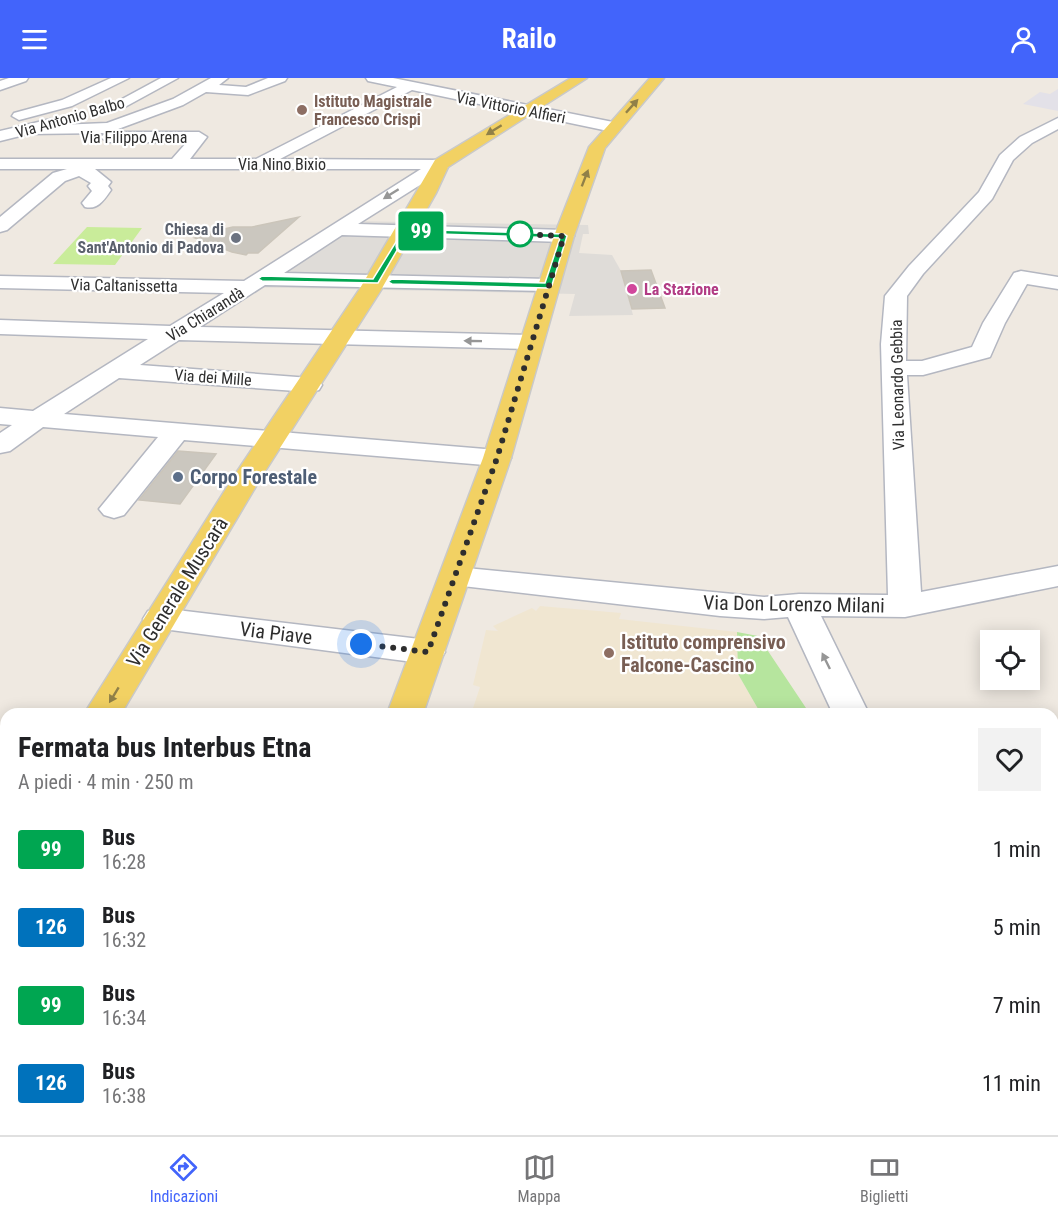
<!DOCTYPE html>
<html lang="it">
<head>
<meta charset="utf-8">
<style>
	body { margin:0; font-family:"Roboto Condensed",sans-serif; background:#f2f2f2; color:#202124; height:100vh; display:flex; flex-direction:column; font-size:22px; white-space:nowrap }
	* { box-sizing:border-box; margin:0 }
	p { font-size:20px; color:#757577 }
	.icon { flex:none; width:33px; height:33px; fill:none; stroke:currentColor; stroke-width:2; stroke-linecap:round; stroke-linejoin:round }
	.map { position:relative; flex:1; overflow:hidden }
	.panel { position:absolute; left:0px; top:630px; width:1059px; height:428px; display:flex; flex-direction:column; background:#fff; border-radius:18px 18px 0 0; box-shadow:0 3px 15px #0003 }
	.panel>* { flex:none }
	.badge { padding:0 12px; border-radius:4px; font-size:21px; line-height:39px }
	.tools { position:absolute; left:980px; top:552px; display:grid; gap:12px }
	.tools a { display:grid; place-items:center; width:60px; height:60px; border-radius:0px; background:#fff; box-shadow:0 3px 15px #0003; font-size:30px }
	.you { position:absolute; width:30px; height:30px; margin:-15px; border:4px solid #fff; border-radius:50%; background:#1a73e8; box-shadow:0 0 0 9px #1a73e833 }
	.map>.badge { position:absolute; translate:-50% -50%; box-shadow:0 0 0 3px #fff }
	.round { display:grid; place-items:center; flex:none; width:63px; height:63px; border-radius:0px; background:#f2f2f2 }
	.head { display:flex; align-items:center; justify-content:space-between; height:102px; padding:0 18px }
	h1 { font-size:28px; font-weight:700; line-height:45px }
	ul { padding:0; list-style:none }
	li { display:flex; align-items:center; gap:18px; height:78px; padding:0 18px }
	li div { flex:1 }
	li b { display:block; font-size:22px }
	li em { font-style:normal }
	li .badge { min-width:66px; font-weight:700; text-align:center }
	header { display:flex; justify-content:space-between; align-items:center; height:78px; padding:0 18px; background:#4264fb; color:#fff; font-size:27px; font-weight:700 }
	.dock { display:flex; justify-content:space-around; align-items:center; height:84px; border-top:2px solid #e0e0e0; background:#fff; font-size:16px; color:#757577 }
	.dock a { display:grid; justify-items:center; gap:3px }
	.dock .current { color:#4264fb }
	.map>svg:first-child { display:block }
</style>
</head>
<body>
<header><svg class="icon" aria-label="menu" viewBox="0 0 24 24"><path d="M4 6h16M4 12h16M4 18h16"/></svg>Railo<svg class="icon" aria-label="person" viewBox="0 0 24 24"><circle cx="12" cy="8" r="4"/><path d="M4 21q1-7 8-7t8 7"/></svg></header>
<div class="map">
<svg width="1058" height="1057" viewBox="0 0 1058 1057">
	<rect width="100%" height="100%" fill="#efe9e1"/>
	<!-- industrial -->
	<path fill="#e3e1e8" d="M 1058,11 L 1058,33 L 1023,26 L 1040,14 L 1050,16 Z"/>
	<!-- education -->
	<path fill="#f0e6d1" d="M 540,528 L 621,535 L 619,541 L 737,554 L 738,596 L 761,636 L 471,636 L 480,609 L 473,607 L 486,552 L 498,553 L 493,548 L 532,530 L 536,533 Z"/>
	<!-- green -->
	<path fill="#b6e59e" d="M 737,554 L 758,558 L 810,636 L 761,636 L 738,596 Z
		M 802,1052 L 965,1052 L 967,1057 L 803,1057 Z"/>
	<!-- pitch -->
	<path fill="#c9ec9a" d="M 87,149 L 142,150 L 115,187 L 53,186 Z"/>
	<!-- plaza -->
	<path fill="#dfdcd8" d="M 348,143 L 588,147 L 589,156 L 583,156 L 579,175 L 612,177 L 621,193 L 633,237 L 569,238 L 575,216 L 248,209 Z"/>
	<!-- building -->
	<path fill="#cbc7bf" stroke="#cbc5ba" stroke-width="1.5" d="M 299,139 L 258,175 L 248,175 L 246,177 L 232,174 L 195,160 L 200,159 L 196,157 L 233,149 L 252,149 Z
		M 651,192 L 665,230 L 632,231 L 621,193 Z
		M 178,373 L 216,376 L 180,426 L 139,422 Z"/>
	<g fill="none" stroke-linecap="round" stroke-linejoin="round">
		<!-- minor casing -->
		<g stroke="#b4b7c1" stroke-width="3">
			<path id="minor" d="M 9,0 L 28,0 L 26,3 L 0,12 L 0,3 Z
				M 111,0 L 129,0 L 72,28 L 19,42 L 12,38 L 14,35 L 62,22 Z
				M 161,0 L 178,0 L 123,30 L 118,31 L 111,27 Z
				M 211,0 L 228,0 L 219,7 L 246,9 L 268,0 L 287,0 L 285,3 L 248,17 L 206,14 L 183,27 L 110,54 L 199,54 L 207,59 L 190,81 L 256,81 L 397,9 L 368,3 L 366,0 L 393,0 L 613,44 L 621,49 L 613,54 L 412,12 L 280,81 L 447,82 L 449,86 L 447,90 L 358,146 L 564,152 L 571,154 L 574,158 L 571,162 L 564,164 L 342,157 L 284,195 L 548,201 L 555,203 L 559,207 L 555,211 L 548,213 L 265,207 L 200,249 L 531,257 L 539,259 L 543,264 L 539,269 L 531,271 L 179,262 L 140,287 L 310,300 L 319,302 L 322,307 L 319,312 L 310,314 L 119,300 L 64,336 L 497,372 L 507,374 L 511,380 L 507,386 L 497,388 L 184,362 L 124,437 L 114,440 L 104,437 L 99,431 L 158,359 L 43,349 L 10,373 L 0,375 L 0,355 L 12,347 L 0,346 L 0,330 L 33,333 L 148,261 L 0,256 L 0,242 L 170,248 L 224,215 L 0,210 L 0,198 L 244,203 L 421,91 L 95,91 L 111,104 L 108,108 L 111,112 C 104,122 98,132 85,129 L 82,125 L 92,113 L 88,108 L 91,105 L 79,98 L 65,103 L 7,152 L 0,154 L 0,139 L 53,95 L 67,91 L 0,91 L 0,81 L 172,81 L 187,64 L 108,64 L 100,59 L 107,55 L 28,56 L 0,63 L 0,53 L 51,41 L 56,43 L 58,47 L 107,45 L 173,21 Z
				M 1058,40 L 1058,51 L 1032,65 L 1013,82 L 992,121 L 923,196 L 907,218 L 906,283 L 922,283 L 972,269 L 983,245 L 1014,195 L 1021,193 L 1058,199 L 1058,211 L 1027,206 L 1005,245 L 990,279 L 923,297 L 907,297 L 921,514 L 1058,488 L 1058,508 L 905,539 L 821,538 L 869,636 L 833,636 L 788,539 L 764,541 L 720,538 L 445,506 L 440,499 L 445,492 L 456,489 L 764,519 L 799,516 L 888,517 L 881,266 L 885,218 L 909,188 L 979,114 L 1000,77 L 1020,59 Z
				M 160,530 L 428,562 L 440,566 L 445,574 L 440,582 L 428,586 L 148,549 L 143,541 L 148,533 Z
				M 0,942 L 6,943 L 6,991 L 0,990 Z
				M 1053,1037 L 1058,1049 L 1058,1057 L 1009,1057 L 1007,1052 L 1053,1052 Z"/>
		</g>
		<!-- major casing -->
		<g stroke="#c9c9c9" stroke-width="3">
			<path id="major" d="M 571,0 L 587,0 L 448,89 L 436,115 L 381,212 L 262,398 L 121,636 L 84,636 L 234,398 L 359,212 L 435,82 Z
				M 650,0 L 664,0 L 605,70 L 574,158 L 511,380 L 423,636 L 387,636 L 483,380 L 554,158 L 589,69 Z
				M 6,776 L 6,819 L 0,821 L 0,778 Z
				M 226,1052 L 278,1052 L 276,1057 L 224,1057 Z"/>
		</g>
		<!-- minor -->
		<use href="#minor" fill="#fff" fill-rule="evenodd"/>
		<!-- major -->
		<use href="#major" fill="#f2d163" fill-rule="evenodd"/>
	</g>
	<!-- one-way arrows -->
	<defs><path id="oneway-solid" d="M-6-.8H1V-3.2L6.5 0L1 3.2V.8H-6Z" transform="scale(1.5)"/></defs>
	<g fill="#908048">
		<use href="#oneway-solid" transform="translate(632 28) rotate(-48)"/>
		<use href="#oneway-solid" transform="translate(494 52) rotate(148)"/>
		<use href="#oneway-solid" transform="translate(585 100) rotate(-69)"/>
		<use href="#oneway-solid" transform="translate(114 617) rotate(121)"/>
	</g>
	<g fill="#969696">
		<use href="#oneway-solid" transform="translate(391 116) rotate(148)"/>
		<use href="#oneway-solid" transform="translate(473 263) rotate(-179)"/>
		<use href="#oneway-solid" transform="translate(826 583) rotate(-116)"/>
	</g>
	<!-- line -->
	<path fill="#00a651" stroke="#fff" stroke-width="1.5" d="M 404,151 L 564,156 L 567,158 L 552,207 L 548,210 L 392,206 L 388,204 L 392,201 L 545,205 L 560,160 L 407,155 L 378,205 L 262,203 L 258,201 L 262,198 L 373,201 Z"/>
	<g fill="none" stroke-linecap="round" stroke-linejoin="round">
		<!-- walk -->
		<path stroke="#2e2e2e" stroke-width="6" stroke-dasharray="0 10.8" d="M 361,566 L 428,574 L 497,380 L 564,158 L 517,156 L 520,156"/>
	</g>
	<!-- markers -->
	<g fill="#8d6e63" stroke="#fff" stroke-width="2">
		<circle cx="302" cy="32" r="6"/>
		<circle cx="609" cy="575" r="6"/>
	</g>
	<circle fill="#fff" stroke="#00a651" stroke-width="3" cx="520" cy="156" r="12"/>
	<circle fill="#6b7280" stroke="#fff" stroke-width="2" cx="236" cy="160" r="6"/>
	<circle fill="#d1479c" stroke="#fff" stroke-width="2" cx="632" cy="211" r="6"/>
	<circle fill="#5c6f8a" stroke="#fff" stroke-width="2" cx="178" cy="399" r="6"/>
	<g text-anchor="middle" stroke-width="4.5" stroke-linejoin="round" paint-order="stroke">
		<!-- far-education labels -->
		<g font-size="16" font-weight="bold" fill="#785e54" stroke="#fff" text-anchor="start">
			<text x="314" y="29">Istituto Magistrale<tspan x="314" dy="18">Francesco Crispi</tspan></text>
		</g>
		<!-- far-street labels -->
		<g font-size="16" fill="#2e2e2e" stroke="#fff">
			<text transform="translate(511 29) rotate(11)" y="6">Via Vittorio Alfieri</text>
			<text transform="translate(70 39) rotate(-16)" y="6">Via Antonio Balbo</text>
			<text x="134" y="65">Via Filippo Arena</text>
			<text x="282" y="92">Via Nino Bixio</text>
			<text transform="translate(124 207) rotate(1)" y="6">Via Caltanissetta</text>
			<text transform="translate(205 236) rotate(-32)" y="6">Via Chiarandà</text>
			<text transform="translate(213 299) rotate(4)" y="6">Via dei Mille</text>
			<text transform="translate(897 307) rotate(-91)" y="6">Via Leonardo Gebbia</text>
		</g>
		<!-- far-worship labels -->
		<g font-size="16" font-weight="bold" fill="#5b616d" stroke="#fff" text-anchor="end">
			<text x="224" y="157">Chiesa di<tspan x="224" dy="18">Sant'Antonio di Padova</tspan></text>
		</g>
		<!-- far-hotel labels -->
		<g font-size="16" font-weight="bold" fill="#b23c85" stroke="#fff" text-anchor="start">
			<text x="644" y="217">La Stazione</text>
		</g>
		<!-- service labels -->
		<g font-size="20" font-weight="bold" fill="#4e5e75" stroke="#fff" text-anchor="start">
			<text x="190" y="406">Corpo Forestale</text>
		</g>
		<!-- street labels -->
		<g font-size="20" fill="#2e2e2e" stroke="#fff">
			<text transform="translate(177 514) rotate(-58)" y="7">Via Generale Muscarà</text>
			<text transform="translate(794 526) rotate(1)" y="7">Via Don Lorenzo Milani</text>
			<text transform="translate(276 555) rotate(7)" y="7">Via Piave</text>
		</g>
		<!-- education labels -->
		<g font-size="20" font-weight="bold" fill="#785e54" stroke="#fff" text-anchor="start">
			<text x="621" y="571">Istituto comprensivo<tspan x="621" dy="23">Falcone-Cascino</tspan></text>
		</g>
	</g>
</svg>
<div class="tools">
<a><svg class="icon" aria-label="locate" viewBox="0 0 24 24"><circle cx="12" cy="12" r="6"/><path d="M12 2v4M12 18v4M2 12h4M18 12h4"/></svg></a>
</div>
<div class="you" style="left:361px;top:566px"></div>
<b class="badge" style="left:421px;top:153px;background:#00a651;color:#fff">99</b>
<section class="panel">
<div class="head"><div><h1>Fermata bus Interbus Etna</h1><p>A piedi · 4 min · 250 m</p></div><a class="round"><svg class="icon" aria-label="heart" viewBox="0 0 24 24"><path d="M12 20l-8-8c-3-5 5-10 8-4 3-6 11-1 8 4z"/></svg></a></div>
<ul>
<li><span class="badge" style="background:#00a651;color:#fff">99</span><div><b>Bus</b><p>16:28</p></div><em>1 min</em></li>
<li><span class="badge" style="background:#0072bc;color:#fff">126</span><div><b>Bus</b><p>16:32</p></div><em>5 min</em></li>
<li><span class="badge" style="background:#00a651;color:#fff">99</span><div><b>Bus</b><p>16:34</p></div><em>7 min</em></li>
<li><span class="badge" style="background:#0072bc;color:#fff">126</span><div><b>Bus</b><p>16:38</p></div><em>11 min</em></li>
</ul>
</section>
</div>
<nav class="dock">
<a class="current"><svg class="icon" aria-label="directions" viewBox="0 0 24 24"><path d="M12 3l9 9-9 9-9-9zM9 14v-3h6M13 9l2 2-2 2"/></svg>Indicazioni</a>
<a><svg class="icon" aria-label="map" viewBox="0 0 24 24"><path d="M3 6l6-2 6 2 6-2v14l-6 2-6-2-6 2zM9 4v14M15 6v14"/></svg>Mappa</a>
<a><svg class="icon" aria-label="tickets" viewBox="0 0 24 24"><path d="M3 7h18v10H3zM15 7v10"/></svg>Biglietti</a>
</nav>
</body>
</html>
